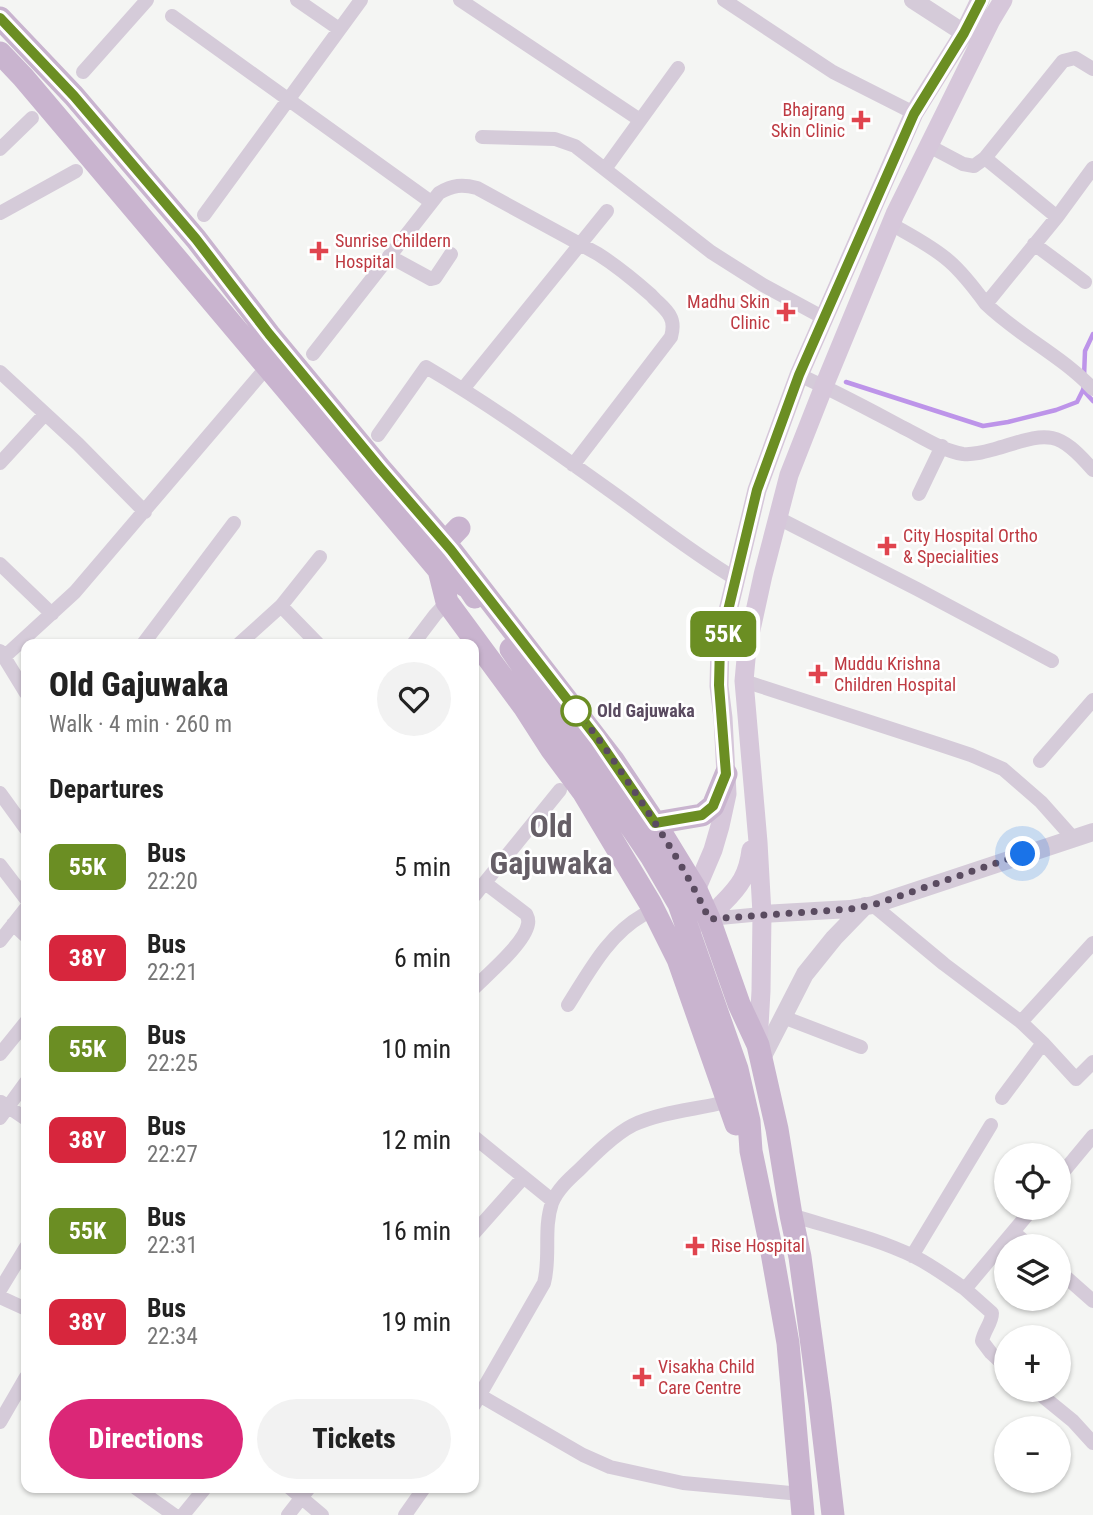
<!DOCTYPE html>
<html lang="en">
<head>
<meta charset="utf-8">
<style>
	body { margin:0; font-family:"Roboto Condensed",sans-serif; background:#f2f2f2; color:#222; height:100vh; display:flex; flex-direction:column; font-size:26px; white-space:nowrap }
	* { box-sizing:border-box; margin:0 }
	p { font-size:23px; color:#767676 }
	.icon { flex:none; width:38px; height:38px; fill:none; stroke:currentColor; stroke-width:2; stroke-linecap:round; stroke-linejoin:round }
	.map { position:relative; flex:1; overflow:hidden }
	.details { position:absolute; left:21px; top:639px; width:458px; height:854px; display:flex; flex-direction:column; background:#fff; border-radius:14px; box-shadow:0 2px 5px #0004 }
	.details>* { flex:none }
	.badge { padding:0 14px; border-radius:10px; font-size:24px; line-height:46px }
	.controls { position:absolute; left:994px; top:1143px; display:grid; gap:14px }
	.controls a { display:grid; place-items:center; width:77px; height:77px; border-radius:50%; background:#fff; box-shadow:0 2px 5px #0004; font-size:35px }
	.you { position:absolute; width:35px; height:35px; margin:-18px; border:5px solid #fff; border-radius:50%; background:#1a73e8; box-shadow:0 0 0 10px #1a73e833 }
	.map>.badge { position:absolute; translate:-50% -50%; box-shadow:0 0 0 4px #fff }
	h2 { padding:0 28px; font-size:26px; line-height:63px }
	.round { display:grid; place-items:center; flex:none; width:74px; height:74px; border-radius:37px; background:#f2f2f2 }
	.headline { display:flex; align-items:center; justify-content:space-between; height:119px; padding:0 28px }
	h1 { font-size:33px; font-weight:800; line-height:52px }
	.cta { display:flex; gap:14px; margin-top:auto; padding:14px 28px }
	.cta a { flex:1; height:80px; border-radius:42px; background:#db2777; color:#fff; font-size:28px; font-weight:800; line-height:80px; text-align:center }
	.cta a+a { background:#f2f2f2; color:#222 }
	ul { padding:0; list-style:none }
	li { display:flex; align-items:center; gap:21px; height:91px; padding:0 28px }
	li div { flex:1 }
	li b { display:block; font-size:26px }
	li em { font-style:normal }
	li .badge { min-width:77px; font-weight:700; text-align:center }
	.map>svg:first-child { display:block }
</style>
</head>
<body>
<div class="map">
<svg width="1093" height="1515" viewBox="0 0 1093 1515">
	<rect width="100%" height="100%" fill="#f4f5f3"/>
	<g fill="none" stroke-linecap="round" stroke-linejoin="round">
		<!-- stream -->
		<path stroke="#bd94e9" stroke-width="4.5" d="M 1084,377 L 1085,351 L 1093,334
			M 846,382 L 983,426 L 1008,422 L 1056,410 L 1077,402 L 1083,390 L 1084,386
			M 1083,390 L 1093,401"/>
		<!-- minor -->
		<path stroke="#d5cbd9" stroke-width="14" d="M 297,0 L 339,29
			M 460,0 L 640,120
			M 724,0 L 833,72 L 914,113
			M 172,16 L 431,202
			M 83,72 L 147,0
			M 482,137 L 555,139 L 575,146 L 711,252 L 763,285 L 824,318
			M 929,146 L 963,164 L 974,166 L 985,158 L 1063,61 L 1075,58 L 1093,69
			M 0,149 L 32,118
			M 985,158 L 1057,217
			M 1093,168 L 1057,217 L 986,304 C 1019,336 1062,356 1093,389
			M 605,169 L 678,68
			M 0,213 L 76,171
			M 204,215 L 361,0
			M 891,224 C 910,235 932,246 949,261 C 963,273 975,289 986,304
			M 1034,244 L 1085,282
			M 389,256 L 431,279 L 435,278 L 451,254
			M 313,354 L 439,193 C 453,185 462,184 477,188 L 598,254 C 617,266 634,280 651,295 C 657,302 666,308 670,316 C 674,323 673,330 671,337 L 573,465
			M 0,372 L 78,444 L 145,512
			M 799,375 C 835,391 870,410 904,428 C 922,437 943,451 963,454 C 974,455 984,452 995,449 C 1046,434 1055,426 1093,470
			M 463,389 L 607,211
			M 378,435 L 426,367 C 489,404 549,447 609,490 C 651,520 691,552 736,579
			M 0,463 L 45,414
			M 919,494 L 942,446
			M 778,518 L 917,589 L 1052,661
			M 0,564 L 52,614
			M 281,606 L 318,644
			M 143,644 L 234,523
			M 239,644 L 281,606 L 320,557
			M 413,644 L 435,615 L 447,602
			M 0,651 L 4,657 L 75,592 L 267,367
			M 4,657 L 26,693
			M 744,681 L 938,744 L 971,755 L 1003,769 L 1041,802 L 1073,838
			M 1040,761 L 1093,700
			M 0,793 L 26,829
			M 0,865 L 26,899
			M 474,896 L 560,790
			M 873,905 L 944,964 L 1021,1022 L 1043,1043 L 1076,1079 L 1093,1062
			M 709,919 L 762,914
			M 13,924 L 26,936
			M 0,941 L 26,908
			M 474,988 C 488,974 525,943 528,924 C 529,919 528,918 526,914 L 485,883
			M 568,1005 C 589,972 608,935 643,915
			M 783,1017 L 861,1047
			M 1021,1022 L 1093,943
			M 0,1054 L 26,1022
			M 1002,1098 L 1043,1043
			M 1,1102 L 26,1119
			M 0,1118 L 26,1082
			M 474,1137 L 553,1201
			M 1059,1177 L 1093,1136
			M 791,1215 C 832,1228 876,1238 915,1257 C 933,1266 949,1278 965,1289
			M 1013,1232 L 1030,1246
			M 474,1233 L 523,1178
			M 912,1256 L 991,1125
			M 1059,1271 L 1093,1301
			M 0,1290 L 26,1247
			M 0,1297 L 26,1309
			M 1006,1367 L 991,1353 L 982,1341 C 984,1330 992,1323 992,1313 L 965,1289 L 1033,1208
			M 1035,1390 L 1073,1421 L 1093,1443
			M 474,1392 L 583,1455 L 610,1467 L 683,1483 L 801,1494
			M 474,1405 L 544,1283 C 551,1257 543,1229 552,1203 C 557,1190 569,1179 579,1170 C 594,1155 615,1134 633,1125 C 659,1113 690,1110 717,1104
			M 0,1422 L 26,1377
			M 136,1488 L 174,1515
			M 290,1488 L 322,1515
			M 183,1515 L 205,1488
			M 288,1515 L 309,1488
			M 405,1515 L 424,1488"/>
		<!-- tertiary -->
		<path stroke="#d5cbd9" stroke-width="18" d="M 913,0 L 964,33
			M 762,914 L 850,909 L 873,905 L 1093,832
			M 761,1060 L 805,974 L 834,938 L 865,906"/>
		<!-- secondary -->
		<path stroke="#d6c7da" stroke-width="19" d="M 688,897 L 696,890 L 713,850 L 720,826 L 727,794 L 723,718 L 719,686 L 720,644 L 757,490 L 799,375 L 914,113 L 964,33 L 980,0
			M 697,923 C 711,918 713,914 723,903 C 740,886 748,875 751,850
			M 758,1044 L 761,991 L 762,914 L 758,842 L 744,681 L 747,648 L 763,575 L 789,475 L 824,386 L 895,214 L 991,20 L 1003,0"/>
		<!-- primary -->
		<path stroke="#c9b4cf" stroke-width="23" d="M 0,18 L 74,96 L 196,239 L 269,334 L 380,468 L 451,550 L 613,760 L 655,823 L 696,890 L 709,919 L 739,1004 L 758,1045 L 777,1129 L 791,1215 L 800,1257 L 820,1404 L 833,1515
			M 0,53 L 23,77 L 67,129 L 439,570 L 469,588 L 475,597
			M 434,554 L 459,528
			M 439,570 L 447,602 L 525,708 L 552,750 L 584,793 L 650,903 L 678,959 L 736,1124
			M 511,649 L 651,856 L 679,904 L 737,1069 L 749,1121 L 751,1151 L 771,1247 L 788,1343 L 803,1515
			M 655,823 L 702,815 L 713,806 L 726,774"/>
	</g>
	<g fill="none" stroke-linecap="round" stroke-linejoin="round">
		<!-- line casing -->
		<g stroke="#fff" stroke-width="16">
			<path id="line" d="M 0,18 L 74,96 L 196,239 L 269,334 L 380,468 L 451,550 L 597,738 L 655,823 L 702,815 L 713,806 L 726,774 L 719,685 L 720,644 L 757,490 L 799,375 L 914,114 L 964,33 L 981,0"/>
		</g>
		<!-- line -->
		<use href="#line" stroke="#6b8e23" stroke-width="10"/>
		<!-- walk -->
		<path stroke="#5a4b60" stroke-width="7" stroke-dasharray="0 12.6" d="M 576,711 C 600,738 619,769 639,798 C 664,837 690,877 709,919 L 850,909 L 873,905 L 1023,854"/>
	</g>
	<!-- markers -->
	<g fill="#e0444e" stroke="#fff" stroke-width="2.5">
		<path d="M857.5 109.5h7v7h7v7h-7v7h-7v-7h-7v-7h7z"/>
		<path d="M315.5 240.5h7v7h7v7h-7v7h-7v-7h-7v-7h7z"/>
		<path d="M782.5 301.5h7v7h7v7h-7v7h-7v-7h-7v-7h7z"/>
		<path d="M883.5 535.5h7v7h7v7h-7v7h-7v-7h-7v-7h7z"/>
		<path d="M814.5 663.5h7v7h7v7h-7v7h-7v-7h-7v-7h7z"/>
		<path d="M691.5 1235.5h7v7h7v7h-7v7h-7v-7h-7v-7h7z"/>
		<path d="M638.5 1366.5h7v7h7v7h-7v7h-7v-7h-7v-7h7z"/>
	</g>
	<circle fill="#fff" stroke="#6b8e23" stroke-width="3.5" cx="576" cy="711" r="14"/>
	<g text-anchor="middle" stroke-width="5" stroke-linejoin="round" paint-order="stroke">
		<!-- health labels -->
		<g font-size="18" fill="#be3a42" stroke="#fff" text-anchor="start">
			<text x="845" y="116" text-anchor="end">Bhajrang<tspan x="845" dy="21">Skin Clinic</tspan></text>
			<text x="335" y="247">Sunrise Childern<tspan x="335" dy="21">Hospital</tspan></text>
			<text x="770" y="308" text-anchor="end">Madhu Skin<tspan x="770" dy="21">Clinic</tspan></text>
			<text x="903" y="542">City Hospital Ortho<tspan x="903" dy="21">&amp; Specialities</tspan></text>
			<text x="834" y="670">Muddu Krishna<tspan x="834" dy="21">Children Hospital</tspan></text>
			<text x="711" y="1252">Rise Hospital</text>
			<text x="658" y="1373">Visakha Child<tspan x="658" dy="21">Care Centre</tspan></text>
		</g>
		<!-- stop labels -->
		<g font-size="18" font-weight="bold" fill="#5a4b60" stroke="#fff" text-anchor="start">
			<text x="597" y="717">Old Gajuwaka</text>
		</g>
		<!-- town labels -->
		<g font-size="32" font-weight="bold" fill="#665f67" stroke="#fff">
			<text x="551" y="837">Old<tspan x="551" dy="37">Gajuwaka</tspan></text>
		</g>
	</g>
</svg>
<div class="controls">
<a><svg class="icon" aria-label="locate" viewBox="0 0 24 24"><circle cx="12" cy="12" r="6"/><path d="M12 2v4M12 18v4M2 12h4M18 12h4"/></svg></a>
<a><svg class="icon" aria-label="layers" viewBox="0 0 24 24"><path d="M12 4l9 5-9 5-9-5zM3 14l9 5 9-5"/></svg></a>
<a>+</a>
<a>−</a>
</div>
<div class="you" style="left:1023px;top:854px"></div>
<b class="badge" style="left:723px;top:634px;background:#6b8e23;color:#fff">55K</b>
<section class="details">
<div class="headline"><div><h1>Old Gajuwaka</h1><p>Walk · 4 min · 260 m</p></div><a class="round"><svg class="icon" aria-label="heart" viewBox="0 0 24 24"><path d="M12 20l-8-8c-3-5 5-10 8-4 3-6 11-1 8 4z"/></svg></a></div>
<h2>Departures</h2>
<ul>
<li><span class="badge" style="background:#6b8e23;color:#fff">55K</span><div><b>Bus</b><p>22:20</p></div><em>5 min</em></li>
<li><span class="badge" style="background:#d7263d;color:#fff">38Y</span><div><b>Bus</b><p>22:21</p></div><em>6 min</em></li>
<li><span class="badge" style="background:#6b8e23;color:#fff">55K</span><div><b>Bus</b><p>22:25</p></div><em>10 min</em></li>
<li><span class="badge" style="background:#d7263d;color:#fff">38Y</span><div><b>Bus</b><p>22:27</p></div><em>12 min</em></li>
<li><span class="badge" style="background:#6b8e23;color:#fff">55K</span><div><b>Bus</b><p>22:31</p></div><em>16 min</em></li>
<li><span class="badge" style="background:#d7263d;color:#fff">38Y</span><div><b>Bus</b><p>22:34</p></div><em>19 min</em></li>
</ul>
<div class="cta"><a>Directions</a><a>Tickets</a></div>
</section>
</div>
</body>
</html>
